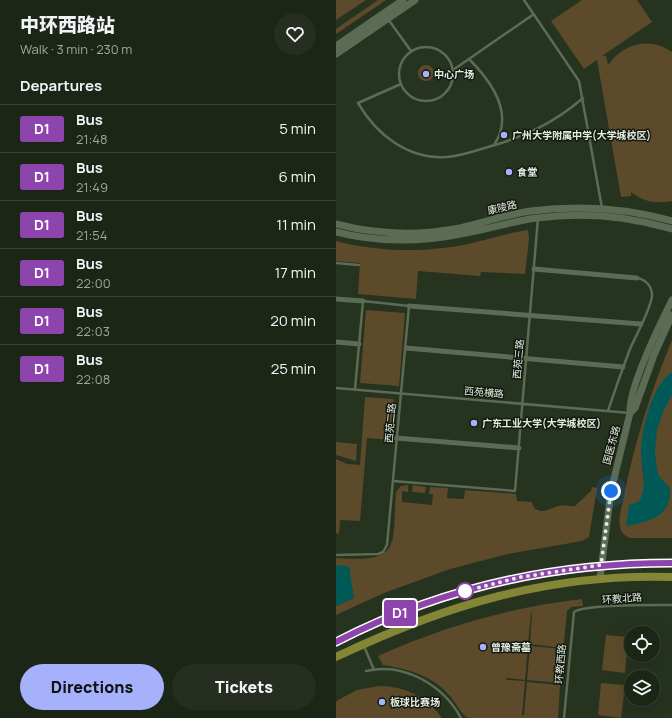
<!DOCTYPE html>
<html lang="en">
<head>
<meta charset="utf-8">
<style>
	body { margin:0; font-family:Manrope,"Noto Sans SC",sans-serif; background:#252e20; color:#f1f3f6; height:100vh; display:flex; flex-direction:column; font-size:15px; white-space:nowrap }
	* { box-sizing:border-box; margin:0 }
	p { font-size:13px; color:#a0a5a1 }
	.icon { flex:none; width:22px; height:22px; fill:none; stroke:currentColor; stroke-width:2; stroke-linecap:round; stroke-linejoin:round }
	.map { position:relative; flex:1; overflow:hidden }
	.details { display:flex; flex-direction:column; background:#1c2617; width:336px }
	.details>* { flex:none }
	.badge { padding:0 8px; border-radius:3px; font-size:14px; line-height:26px }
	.buttons { position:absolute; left:288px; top:626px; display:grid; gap:8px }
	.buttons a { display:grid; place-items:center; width:36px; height:36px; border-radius:50%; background:#1c2617; box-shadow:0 4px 16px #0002,0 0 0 1px #3a4336; font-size:20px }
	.you { position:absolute; width:20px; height:20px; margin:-10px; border:3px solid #fff; border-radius:50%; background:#1a73e8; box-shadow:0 0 0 6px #1a73e833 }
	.map>.badge { position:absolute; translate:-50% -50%; box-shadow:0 0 0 2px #fff }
	h2 { padding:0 20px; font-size:15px; line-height:36px }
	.round { display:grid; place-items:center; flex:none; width:42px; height:42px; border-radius:21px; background:#252e20 }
	.summary { display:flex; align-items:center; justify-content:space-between; height:68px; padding:0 20px }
	h1 { font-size:19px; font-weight:800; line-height:30px }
	.action { display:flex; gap:8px; margin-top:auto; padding:8px 20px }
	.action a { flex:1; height:46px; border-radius:24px; background:#a6b1fc; color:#111; font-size:16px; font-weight:800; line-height:46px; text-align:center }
	.action a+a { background:#252e20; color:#f1f3f6 }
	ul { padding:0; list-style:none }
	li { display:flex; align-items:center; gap:12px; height:48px; padding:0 20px; border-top:1px solid #3a4336 }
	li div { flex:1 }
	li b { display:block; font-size:15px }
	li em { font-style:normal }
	li .badge { min-width:44px; font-weight:700; text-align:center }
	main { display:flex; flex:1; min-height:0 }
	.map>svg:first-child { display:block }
</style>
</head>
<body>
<main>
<section class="details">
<div class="summary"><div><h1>中环西路站</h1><p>Walk · 3 min · 230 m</p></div><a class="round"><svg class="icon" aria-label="heart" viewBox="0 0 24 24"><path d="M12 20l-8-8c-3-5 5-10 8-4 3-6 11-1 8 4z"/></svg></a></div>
<h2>Departures</h2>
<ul>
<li><span class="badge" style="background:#8e44ad;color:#fff">D1</span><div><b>Bus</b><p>21:48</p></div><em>5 min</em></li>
<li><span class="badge" style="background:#8e44ad;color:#fff">D1</span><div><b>Bus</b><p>21:49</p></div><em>6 min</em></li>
<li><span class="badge" style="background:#8e44ad;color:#fff">D1</span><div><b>Bus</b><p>21:54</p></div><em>11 min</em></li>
<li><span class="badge" style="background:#8e44ad;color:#fff">D1</span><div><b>Bus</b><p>22:00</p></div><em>17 min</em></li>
<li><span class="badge" style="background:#8e44ad;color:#fff">D1</span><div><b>Bus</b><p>22:03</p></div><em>20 min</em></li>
<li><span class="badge" style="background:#8e44ad;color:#fff">D1</span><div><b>Bus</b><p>22:08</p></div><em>25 min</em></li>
</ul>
<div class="action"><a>Directions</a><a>Tickets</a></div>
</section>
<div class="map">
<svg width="336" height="718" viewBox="0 0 336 718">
	<rect width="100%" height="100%" fill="#26331f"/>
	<!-- green -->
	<path fill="#5d4a2b" d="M 0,0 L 30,0 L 0,20 Z
		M 42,0 L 50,0 L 0,34 L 0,29 Z
		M 246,0 L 301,0 L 316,22 L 266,56 L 270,56 L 272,65 C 287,44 313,36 336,52 L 336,201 C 321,204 307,202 295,192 L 295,196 L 285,197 L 261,60 L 248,69 L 215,21 Z
		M82 73a8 8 0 1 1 16 0a8 8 0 1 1-16 0Z
		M 192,230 L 193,239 L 189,274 L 145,272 L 144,276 L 82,271 L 80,299 L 22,294 L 24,263 L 0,261 L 0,241 C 42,252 89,253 132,244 C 152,239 172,233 192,230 Z
		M 30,310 L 69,313 L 63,386 L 24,383 Z
		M 336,340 L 336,538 L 294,538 C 289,536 285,533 284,527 C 282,518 286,506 288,497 C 298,443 315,391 336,340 Z
		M 29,397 L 57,399 L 58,401 L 55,440 L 31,438 L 24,521 L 4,520 L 3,534 L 0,533 L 0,459 L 11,464 L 24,465 Z
		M 0,442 L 21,444 L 20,461 L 0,455 Z
		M 72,485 L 72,492 L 66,491 L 66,502 L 96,505 L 97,494 L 93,494 L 94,487 L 112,488 L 111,498 L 128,499 L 129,490 L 180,494 L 181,501 L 196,502 L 198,508 C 208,515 213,508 223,506 C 228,504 233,507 239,506 L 255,491 L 256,487 L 261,488 L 253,537 L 246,541 L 172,554 L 114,569 L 48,593 L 0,615 L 0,606 L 17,598 L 13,567 L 0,566 L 0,558 C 66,563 56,547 60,492 L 65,486 Z
		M 77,485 L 90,487 L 89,493 L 76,492 Z
		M 246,599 L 247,606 L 235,607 L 231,611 L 224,683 L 191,680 L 194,646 L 227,649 L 227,648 L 194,644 L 196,613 L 195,613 L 192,644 L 173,643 L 173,644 L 192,646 L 189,680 L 171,678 L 170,680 L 189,681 L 186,715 L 188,715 L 191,682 L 224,685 L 222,718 L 132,718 C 125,714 120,703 114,696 C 97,676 73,669 47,665 L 42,656 C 107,627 175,607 246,599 Z
		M 270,635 L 292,637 L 289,673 L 266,670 Z
		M 265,683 L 289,685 L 285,718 L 262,715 Z
		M 43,686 C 69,686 91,697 106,718 L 0,718 L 0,702 L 2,700 L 21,690 Z"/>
	<!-- water -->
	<path fill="#005957" d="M 336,372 L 336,395 L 327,412 L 321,430 L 319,452 L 322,475 L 334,488 C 336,518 311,522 290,526 L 293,505 L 302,502 C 313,490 304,465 305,450 C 306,428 316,385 336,372 Z
		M 6,565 L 13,567 L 18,598 L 0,606 L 0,566 Z"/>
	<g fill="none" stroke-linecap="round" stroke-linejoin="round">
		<!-- lane -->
		<path stroke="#5c6b54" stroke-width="2.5" d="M 188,0 L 243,81 L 266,208
			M 52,19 L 75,51
			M63 74a27 27 0 1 1 54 0a27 27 0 1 1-54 0Z
			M 133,59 C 156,82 179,114 158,145
			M 117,70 L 198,14
			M 65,84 L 22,103 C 40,134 72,160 111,157 C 125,156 139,151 152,147 C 188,137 218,123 247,98
			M 0,263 L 23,265
			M 0,388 L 294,413
			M 272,411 C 279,390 286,370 294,349 C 299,337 316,307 316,295 C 316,286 309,279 301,278
			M 57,481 L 179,491 L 202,218
			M 0,555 L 42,554 L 47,552 L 51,545 L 73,306 L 27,301 L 19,389
			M 28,646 L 38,670
			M 30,671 C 68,662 107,685 125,718
			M 228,718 L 238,612 C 248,604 319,605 336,605"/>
		<!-- street -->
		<path stroke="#5c6b54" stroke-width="5" d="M 198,269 L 301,278
			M 0,299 L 27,301
			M 73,306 L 305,324
			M 0,342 L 23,344
			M 70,348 L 287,367
			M 60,438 L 183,448"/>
		<!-- secondary -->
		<path stroke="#5c6b54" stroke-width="7" d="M 0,46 L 67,0
			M 0,54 L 79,0
			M 0,224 C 38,234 79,236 118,229 C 143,224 168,215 195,211 C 242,205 290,208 336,221
			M 0,232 C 42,243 87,242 130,233 C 153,229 177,221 201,218 C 246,212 292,216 336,229
			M 294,413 L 299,408 L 318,355 L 336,315
			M 264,578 L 275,491 L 294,413 C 292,388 324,324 336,300"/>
		<!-- primary -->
		<path stroke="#848635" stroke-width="8" d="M 0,642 C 105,589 219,563 336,563
			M 0,657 C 109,605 214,573 336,577"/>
	</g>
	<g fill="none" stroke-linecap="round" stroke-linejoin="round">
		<!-- line casing -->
		<g stroke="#fff" stroke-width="9">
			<path id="line" d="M 0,642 C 104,588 219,563 336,563"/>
		</g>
		<!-- line -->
		<use href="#line" stroke="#8e44ad" stroke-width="6"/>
		<!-- walk -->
		<path stroke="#e5ede0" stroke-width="4" stroke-dasharray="0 7.2" d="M 129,591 L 185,577 L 265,565 L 275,491"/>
	</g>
	<!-- markers -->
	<g fill="#a6b1fc" stroke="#131910" stroke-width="1.5">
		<circle cx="90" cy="74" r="4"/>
		<circle cx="168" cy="135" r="4"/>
		<circle cx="173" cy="172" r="4"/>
		<circle cx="138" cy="423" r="4"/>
		<circle cx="147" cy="647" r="4"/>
		<circle cx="46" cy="702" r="4"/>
	</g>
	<circle fill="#fff" stroke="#8e44ad" stroke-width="2" cx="129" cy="591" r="8"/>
	<g text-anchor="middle" stroke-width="3" stroke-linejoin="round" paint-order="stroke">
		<!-- poi labels -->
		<g font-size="10" font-weight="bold" fill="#e5ede0" stroke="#131910" text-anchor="start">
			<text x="98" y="78">中心广场</text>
			<text x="176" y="139">广州大学附属中学(大学城校区)</text>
			<text x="181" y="176">食堂</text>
			<text x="146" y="427">广东工业大学(大学城校区)</text>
			<text x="155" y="651">曾豫斋墓</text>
			<text x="54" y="706">板球比赛场</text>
		</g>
		<!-- street labels -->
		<g font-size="10" fill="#e5ede0" stroke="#131910">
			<text transform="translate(166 207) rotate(-13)" y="4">康陵路</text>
			<text transform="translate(182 359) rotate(-85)" y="4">西苑三路</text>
			<text transform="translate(148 392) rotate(5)" y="4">西苑横路</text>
			<text transform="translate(54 423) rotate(-85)" y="4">西苑二路</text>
			<text transform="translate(275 445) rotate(-75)" y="4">国医东路</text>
			<text transform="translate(286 598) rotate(-4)" y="4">环教北路</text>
			<text transform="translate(224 664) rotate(-85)" y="4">环教西路</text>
		</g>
	</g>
</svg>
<div class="buttons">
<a><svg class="icon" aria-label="locate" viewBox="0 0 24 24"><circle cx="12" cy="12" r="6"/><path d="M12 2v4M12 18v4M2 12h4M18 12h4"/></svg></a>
<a><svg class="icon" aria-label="layers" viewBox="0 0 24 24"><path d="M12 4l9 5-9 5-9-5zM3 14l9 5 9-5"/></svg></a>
</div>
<div class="you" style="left:275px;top:491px"></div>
<b class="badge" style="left:64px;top:613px;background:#8e44ad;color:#fff">D1</b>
</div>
</main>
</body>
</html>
